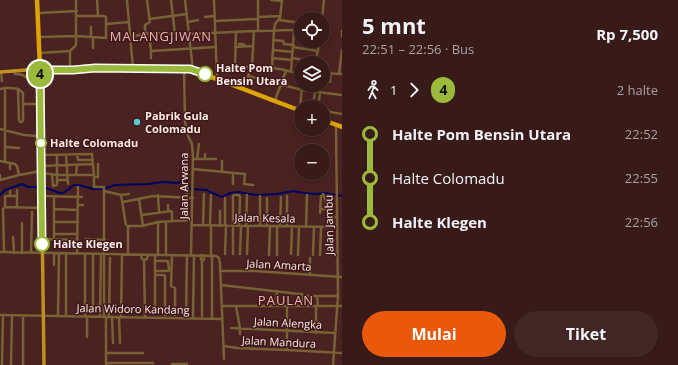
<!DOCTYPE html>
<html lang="id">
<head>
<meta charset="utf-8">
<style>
	body { margin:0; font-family:"Open Sans",sans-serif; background:#432726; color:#f1f3f6; height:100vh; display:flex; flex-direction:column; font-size:15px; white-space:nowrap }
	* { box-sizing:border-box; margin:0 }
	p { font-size:13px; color:#aba1a2 }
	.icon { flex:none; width:22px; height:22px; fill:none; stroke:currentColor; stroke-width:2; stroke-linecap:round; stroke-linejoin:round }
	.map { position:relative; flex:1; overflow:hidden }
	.sheet { display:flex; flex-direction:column; background:#381a19; width:336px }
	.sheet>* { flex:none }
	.badge { padding:0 8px; border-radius:13px; font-size:14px; line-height:26px }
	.controls { position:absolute; left:294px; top:12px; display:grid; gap:8px }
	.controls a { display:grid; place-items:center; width:36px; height:36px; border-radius:50%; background:#381a19; box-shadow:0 2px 10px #0003,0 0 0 1px #523838; font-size:20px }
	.map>.badge { position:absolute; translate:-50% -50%; box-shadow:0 0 0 2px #fff }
	.legs { display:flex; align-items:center; gap:6px; height:44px; padding:0 20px; font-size:13px }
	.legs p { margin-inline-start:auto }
	.summary { display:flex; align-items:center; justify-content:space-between; height:68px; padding:0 20px }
	h1 { font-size:22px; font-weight:700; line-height:30px }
	.action { display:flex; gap:8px; margin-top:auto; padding:8px 20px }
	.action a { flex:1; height:46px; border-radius:24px; background:#ea580c; color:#fff; font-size:16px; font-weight:700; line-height:46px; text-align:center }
	.action a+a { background:#432726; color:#f1f3f6 }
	ul { padding:0 20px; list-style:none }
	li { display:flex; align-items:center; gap:14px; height:44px; font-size:15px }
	li i { display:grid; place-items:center; width:6px; height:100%; margin:0 5px; background:currentColor }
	li i::after { content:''; width:10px; height:10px; margin:-5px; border:3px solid; border-radius:50%; background:#381a19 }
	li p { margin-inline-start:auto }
	li:first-child i { background:linear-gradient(#0000 50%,currentColor 0) }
	li:last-child i { background:linear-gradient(currentColor 50%,#0000 0) }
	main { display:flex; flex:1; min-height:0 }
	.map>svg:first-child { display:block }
</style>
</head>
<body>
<main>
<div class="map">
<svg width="342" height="365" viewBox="0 0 342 365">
	<rect width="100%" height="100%" fill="#4a2221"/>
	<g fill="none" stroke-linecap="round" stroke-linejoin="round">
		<!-- canal -->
		<path stroke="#000362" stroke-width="2" d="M 0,195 L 5,190 L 22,184 L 28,187 L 40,187 L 46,188 L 60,193 L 63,193 L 74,185 L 78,185 L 94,189 L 103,189 L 115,185 L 149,184 L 162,182 L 179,183 L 183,177 L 186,178 L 189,188 L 191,189 L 207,190 L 210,192 L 222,197 L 230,193 L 239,192 L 249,194 L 259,195 L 274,194 L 277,194 L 293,191 L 304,193 L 316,194 L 325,193 L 342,196"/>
		<!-- minor -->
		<path stroke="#786134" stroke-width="2.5" d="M 97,0 L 98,15
			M 127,0 L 133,68
			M 171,0 L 175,34
			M 185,0 L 193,70
			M 214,0 L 217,79
			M 271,0 L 282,1
			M 38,13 L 77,11
			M 77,16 L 104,16 L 106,17 L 106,24
			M 205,17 L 214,16
			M 258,17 L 280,16
			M 149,19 L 187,14
			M 322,19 L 324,0
			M 279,20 L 301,23
			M 215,21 L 258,19
			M 188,22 L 198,20
			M 258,31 L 292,30 L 294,30 L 291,72
			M 342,31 L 342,36
			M 149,33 L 151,51 L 216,47
			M 145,34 L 145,25 L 150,22 L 147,0
			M 39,37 L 76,36 L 106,38 L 106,24 L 129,22
			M 91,37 L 91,27
			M 130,37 L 149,33 L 189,34 L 254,31
			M 93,38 L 93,48
			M 273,40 L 283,41 L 284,44 L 294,45
			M 239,44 L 243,44 L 245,46
			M 235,47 L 253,46
			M 293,47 L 318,51
			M 273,50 L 293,52
			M 151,51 L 151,58
			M 40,53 L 70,51
			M 272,58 L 292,60
			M 292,58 L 315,62
			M 315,63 L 320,41
			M 235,66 L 236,32
			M 216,67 L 264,67 L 280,69 L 301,74
			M 70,68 L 70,51 L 76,45 L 76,0
			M 272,68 L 274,30 L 275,24 L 280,18 L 282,0
			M 184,69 L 185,122 L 188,136 L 192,144 L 193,157 L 191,255
			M 14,71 L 15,74 C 18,74 22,74 24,76 C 29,77 34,83 36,87 C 40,95 37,125 37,136
			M 1,72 L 2,81
			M 323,73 L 342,74
			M 339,74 L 342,50
			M 248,76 L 302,90 L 342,95
			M 330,82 L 331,73
			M 0,89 L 5,88
			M 243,89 L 252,66 L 254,31 L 258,31 L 258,0
			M 275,100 L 286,71
			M 319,100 L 320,92
			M 24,104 L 38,104
			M 314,107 L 313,104 L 315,92
			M 323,109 L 328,110 L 330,112 L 342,114
			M 300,110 L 302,85
			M 0,129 L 24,135 L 37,136
			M 5,147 L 19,148
			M 42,155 L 92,154 L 94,175
			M 66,155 L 68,184
			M 77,155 L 78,160 L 93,160
			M 193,159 L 216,159
			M 197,159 L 199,144
			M 205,159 L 205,154
			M 0,161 L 15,164 L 17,166 L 19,175
			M 5,162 L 5,88 C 12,88 18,87 23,93 L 23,120 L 22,122 L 20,122 L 19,120 L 18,89
			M 10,163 L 10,169
			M 42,166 L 93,164
			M 193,169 L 245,174 L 244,184 L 253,185
			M 222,172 L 222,161
			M 42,173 L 57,175 L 94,175 L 94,187 L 104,187 L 104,317
			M 52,174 L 53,186 L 57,185 L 57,155
			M 0,175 L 0,179
			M 76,175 L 77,165
			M 94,177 L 98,177 L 98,164
			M 0,180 L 19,175 L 41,171
			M 57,180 L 67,180
			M 233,184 L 233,173
			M 17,190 L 17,196
			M 10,191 L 10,196
			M 104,191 L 121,195
			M 323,194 L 332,215 L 334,217 L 337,217
			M 158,195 L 159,212
			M 42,196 L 82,197
			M 260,196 L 260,226
			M 54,197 L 54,239
			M 139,199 L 143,226
			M 123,202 L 153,196 L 193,198
			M 78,205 L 83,205
			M 168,205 L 168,211
			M 5,207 L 42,208
			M 54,209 L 78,210
			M 320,209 L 330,209
			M 220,211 L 220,226
			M 320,213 L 321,196
			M 142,215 L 171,211 L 172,212 L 172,221
			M 185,221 L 188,188
			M 54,222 L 78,222
			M 192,225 L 337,227
			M 203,225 L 204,194
			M 210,225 L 211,195
			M 225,225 L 225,198
			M 128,226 L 142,226 L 158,222 L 192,220
			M 246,226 L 247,195
			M 267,226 L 267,198
			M 280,226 L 281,197
			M 287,226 L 287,196
			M 306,227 L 307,195
			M 54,234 L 77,234
			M 13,237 L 14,253
			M 43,239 L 77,240
			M 86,239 L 105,240
			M 0,252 L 216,256 L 219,258 L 220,264 L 224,359
			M 4,252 L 3,209 L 5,207 L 5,196 L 17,196 L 17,208
			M 77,252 L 78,187
			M 22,253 L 22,223
			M 31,253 L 32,212
			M 225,254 L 226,225
			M 233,254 L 233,196 L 234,195 L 239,195 L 240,197 L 239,226
			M 240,254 L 241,226
			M 247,254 L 248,226
			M 291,254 L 292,226
			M 128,255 L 128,226 L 126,225 C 124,215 123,205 121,195 L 129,194
			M 141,255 L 142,259 L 144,260 L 147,259 L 148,255
			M 155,255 L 155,310 L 156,311 L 165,311
			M 158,255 L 158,222
			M 166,255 L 166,223
			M 172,255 L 171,286 L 175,288 L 175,315
			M 201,255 L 201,259 L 202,261 L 204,260 L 204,255
			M 211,255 L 211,225
			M 269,255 L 270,226
			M 277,255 L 277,226
			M 298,255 L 299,227
			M 313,255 L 314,227
			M 320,255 L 321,227
			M 310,258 L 310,275
			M 144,260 L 145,316
			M 54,265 L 54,253
			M 155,271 L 168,271 L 169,270 L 168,261 L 155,261
			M 220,271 L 255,271 L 342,277
			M 155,275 L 164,275 L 165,276 L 165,315
			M 221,285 L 299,294 L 302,294 L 303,296 L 338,296
			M 317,296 L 318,306
			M 222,306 L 342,306
			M 236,306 L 240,328 L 240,334
			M 276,306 L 277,291
			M 287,306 L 287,350
			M 303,306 L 303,296
			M 93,312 L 93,254
			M 66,314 L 66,253
			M 0,315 L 222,319
			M 58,315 L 59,253
			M 23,316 L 23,365
			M 85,316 L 85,254
			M 100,316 L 101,254
			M 109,316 L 110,258
			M 202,316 L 202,261
			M 106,317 L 106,365
			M 112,317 L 113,343
			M 119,317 L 120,343
			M 121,317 L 122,255
			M 193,317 L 194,255
			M 186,318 L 187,255
			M 212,318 L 212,255
			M 231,328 L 335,333
			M 304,332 L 304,324
			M 316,333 L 316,306
			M 87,337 L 87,317
			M 224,346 L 237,348 L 287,350 L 342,353
			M 107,353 L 143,353
			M 106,363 L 153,363
			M 172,364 L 187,364
			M 2,365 L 3,315
			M 11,365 L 12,315
			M 333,365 L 338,296 L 336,125"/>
		<!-- major -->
		<path stroke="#c09022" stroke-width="3.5" d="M 0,72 L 40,69 L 44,365"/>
		<!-- highway -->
		<path stroke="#dda302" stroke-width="4.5" d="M 37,0 L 40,69
			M 40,69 L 43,70 L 73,70 L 95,68 L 187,69 L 217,79 L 301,111
			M 323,120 L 342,127"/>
	</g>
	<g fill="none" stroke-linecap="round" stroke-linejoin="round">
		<!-- line-1 casing -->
		<g stroke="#fff" stroke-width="9">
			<path id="line-1" d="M 42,244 L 40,69 L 43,70 L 73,70 L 95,68 L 184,69 L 190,69 L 205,74"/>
		</g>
		<!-- line-1 -->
		<use href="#line-1" stroke="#9bba3b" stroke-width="6"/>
	</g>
	<!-- markers -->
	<g fill="#fff" stroke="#9bba3b" stroke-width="2">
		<circle cx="205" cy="74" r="7"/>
		<circle cx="41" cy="143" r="5"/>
		<circle cx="42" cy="244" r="7"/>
	</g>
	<circle fill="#52ccd6" stroke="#3f1817" stroke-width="1.5" cx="137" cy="122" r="4"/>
	<g text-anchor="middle" stroke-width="3" stroke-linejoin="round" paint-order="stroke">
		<!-- stop labels -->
		<g font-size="11" font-weight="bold" fill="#fcebe9" stroke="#3f1817" text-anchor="start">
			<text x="216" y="72">Halte Pom<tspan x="216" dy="13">Bensin Utara</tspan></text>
			<text x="50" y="147">Halte Colomadu</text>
			<text x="53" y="248">Halte Klegen</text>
		</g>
		<!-- poi labels -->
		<g font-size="11" font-weight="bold" fill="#fcebe9" stroke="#3f1817" text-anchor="start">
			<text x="145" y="120">Pabrik Gula<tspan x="145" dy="13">Colomadu</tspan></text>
		</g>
		<!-- street labels -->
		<g font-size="11" fill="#fcebe9" stroke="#3f1817">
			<text transform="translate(184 186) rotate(-90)" y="4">Jalan Arwana</text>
			<text transform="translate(265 218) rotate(1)" y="4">Jalan Kesala</text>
			<text transform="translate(329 225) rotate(-91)" y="4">Jalan Jambu</text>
			<text transform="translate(279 265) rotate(3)" y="4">Jalan Amarta</text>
			<text transform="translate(133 309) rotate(1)" y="4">Jalan Widoro Kandang</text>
			<text transform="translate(288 323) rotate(3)" y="4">Jalan Alengka</text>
			<text transform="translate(279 342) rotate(3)" y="4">Jalan Mandura</text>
		</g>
		<!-- quarter labels -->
		<g font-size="13" letter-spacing="1" fill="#ecb7b3" stroke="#3f1817">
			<text x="161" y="41">MALANGJIWAN</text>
			<text x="286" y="305">PAULAN</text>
		</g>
	</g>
</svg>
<div class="controls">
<a><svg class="icon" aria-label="locate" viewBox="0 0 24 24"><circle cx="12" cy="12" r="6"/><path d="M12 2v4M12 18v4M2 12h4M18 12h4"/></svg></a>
<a><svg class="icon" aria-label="layers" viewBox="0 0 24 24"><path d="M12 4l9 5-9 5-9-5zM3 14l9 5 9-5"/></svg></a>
<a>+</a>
<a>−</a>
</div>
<b class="badge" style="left:40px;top:74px;background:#9bba3b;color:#111">4</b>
</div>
<section class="sheet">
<div class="summary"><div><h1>5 mnt</h1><p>22:51 – 22:56 · Bus</p></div><b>Rp 7,500</b></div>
<div class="legs"><svg class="icon" aria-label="walk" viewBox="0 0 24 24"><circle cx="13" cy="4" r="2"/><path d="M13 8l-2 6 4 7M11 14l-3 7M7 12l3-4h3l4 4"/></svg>1<svg class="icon" aria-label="forward" viewBox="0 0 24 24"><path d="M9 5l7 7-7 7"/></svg><b class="badge" style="background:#9bba3b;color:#111">4</b><p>2 halte</p></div>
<ul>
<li><i style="color:#9bba3b"></i><b>Halte Pom Bensin Utara</b><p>22:52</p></li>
<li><i style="color:#9bba3b"></i><span>Halte Colomadu</span><p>22:55</p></li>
<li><i style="color:#9bba3b"></i><b>Halte Klegen</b><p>22:56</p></li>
</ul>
<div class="action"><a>Mulai</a><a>Tiket</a></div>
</section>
</main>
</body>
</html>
